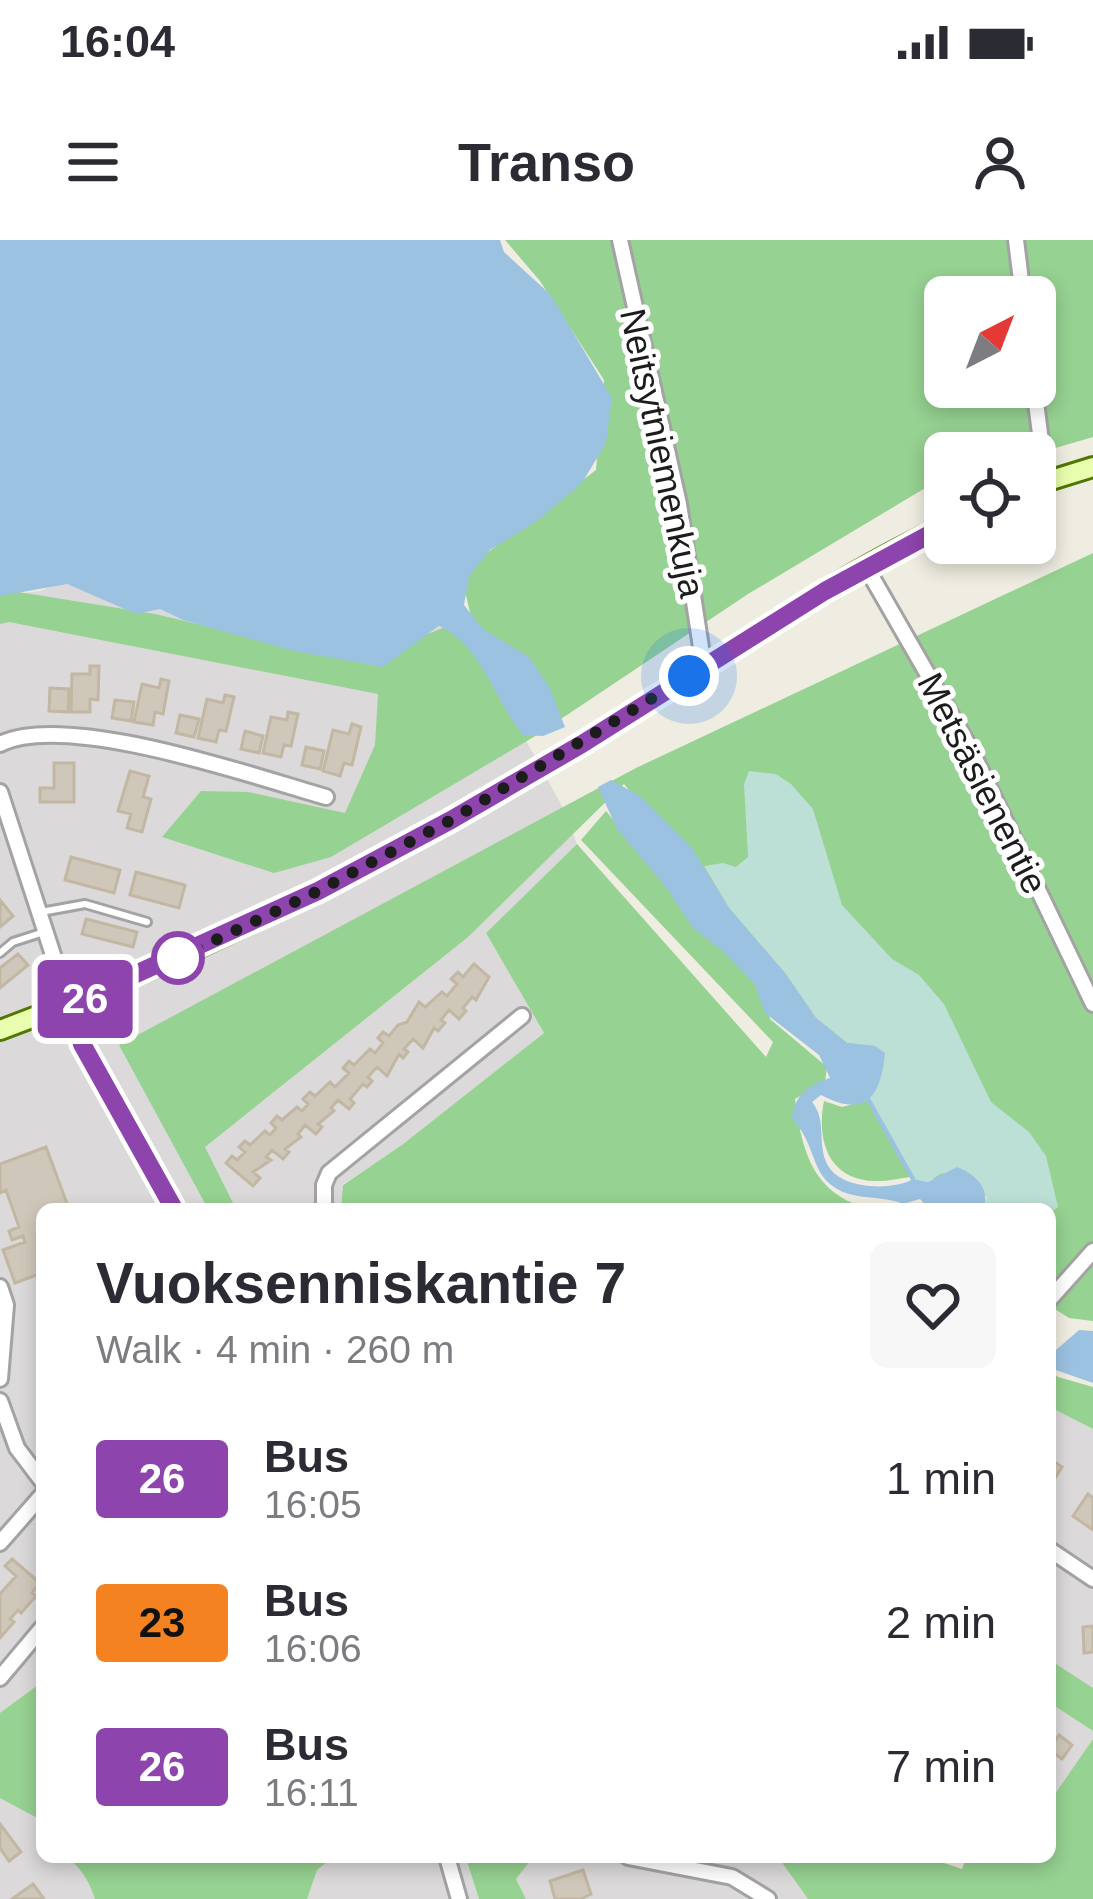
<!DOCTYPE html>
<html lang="en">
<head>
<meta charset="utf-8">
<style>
	body { margin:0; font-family:Arial,sans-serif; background:#f7f7f7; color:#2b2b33; height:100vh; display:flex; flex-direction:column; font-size:45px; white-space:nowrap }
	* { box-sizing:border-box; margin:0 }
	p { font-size:39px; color:#7c7c81 }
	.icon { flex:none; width:66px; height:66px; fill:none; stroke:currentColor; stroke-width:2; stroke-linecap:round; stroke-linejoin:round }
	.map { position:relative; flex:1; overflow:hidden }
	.sheet { position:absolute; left:36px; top:963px; width:1020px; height:660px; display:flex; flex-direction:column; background:#fff; border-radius:18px; box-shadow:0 6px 18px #0003 }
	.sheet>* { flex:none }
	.badge { padding:0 24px; border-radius:9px; font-size:42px; line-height:78px }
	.needle { width:78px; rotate:42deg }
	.buttons { position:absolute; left:924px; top:36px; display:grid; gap:24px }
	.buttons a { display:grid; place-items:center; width:132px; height:132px; border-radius:18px; background:#fff; box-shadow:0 6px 18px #0003; font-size:60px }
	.you { position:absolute; width:60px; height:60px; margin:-30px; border:9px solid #fff; border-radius:50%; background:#1a73e8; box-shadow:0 0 0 18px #1a73e833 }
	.map>.badge { position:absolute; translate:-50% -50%; box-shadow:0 0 0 6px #fff }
	.round { display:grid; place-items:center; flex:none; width:126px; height:126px; border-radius:18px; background:#f7f7f7 }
	.overview { display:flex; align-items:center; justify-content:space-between; height:204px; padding:0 60px }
	h1 { font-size:57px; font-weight:600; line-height:90px }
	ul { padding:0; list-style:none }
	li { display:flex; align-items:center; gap:36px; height:144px; padding:0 60px }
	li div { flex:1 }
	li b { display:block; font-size:45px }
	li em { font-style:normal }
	li .badge { min-width:132px; font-weight:700; text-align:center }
	.status { display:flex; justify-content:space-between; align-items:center; height:84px; padding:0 60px; background:#fff; direction:ltr }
	.status svg { height:33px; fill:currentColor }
	header { display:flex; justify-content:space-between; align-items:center; height:156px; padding:0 60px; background:#fff; font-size:54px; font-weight:600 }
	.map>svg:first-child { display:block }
</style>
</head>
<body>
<div class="status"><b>16:04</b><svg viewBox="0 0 49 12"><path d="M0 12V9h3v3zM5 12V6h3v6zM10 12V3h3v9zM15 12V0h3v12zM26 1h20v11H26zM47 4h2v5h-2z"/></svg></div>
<header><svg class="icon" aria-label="menu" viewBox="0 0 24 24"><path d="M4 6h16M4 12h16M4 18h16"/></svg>Transo<svg class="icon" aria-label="person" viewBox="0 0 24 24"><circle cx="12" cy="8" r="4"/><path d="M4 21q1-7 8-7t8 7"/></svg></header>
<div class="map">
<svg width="1093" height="1659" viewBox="0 0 1093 1659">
	<rect width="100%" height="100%" fill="#efede1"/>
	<!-- residential -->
	<path fill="#dbd9d9" d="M 56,344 L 67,344 L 136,373 L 160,369 L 183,380 L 294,411 L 409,411 L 439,386 L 452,392 L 523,495 L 563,568 L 577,604 L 486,693 L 544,793 L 402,906 L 343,944 L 341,969 L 42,969 L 42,1617 L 469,1617 L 467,1623 L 479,1659 L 0,1659 L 0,356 L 40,351 Z
		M 1050,1167 L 1093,1189 L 1093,1448 L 1050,1420 Z
		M 1050,1463 L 1093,1491 L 1093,1499 L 1050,1561 Z
		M 539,1617 L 778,1617 L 808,1659 L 526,1659 L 516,1639 L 531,1620 Z"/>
	<!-- forest -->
	<path fill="#96d291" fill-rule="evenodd" d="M 505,0 L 1093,0 L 1093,197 L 1035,214 L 945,213 L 945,240 L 932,244 L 748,354 L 537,495 L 331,617 L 274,633 L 162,597 L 201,551 L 248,552 L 345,573 L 375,505 L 378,454 L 9,382 L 0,384 L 0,349 L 155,374 L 372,425 L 425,395 L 471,377 L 461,333 L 596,230 L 604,140 L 540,41 ZM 945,57 L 1035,57 L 1035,147 L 945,147 Z
		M 1093,313 L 1093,1081 L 1069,1078 L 1050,1066 L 1050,969 C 1008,959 965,943 922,937 C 906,935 891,942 875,941 C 829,940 816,901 824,861 L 842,867 L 872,859 L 624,544 L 468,697 L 205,907 L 236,969 L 208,969 L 119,805 L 636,528 Z
		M 606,571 L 676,657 L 738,714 L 767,763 L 770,779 L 827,827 L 825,842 L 795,859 C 802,912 813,955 871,969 L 341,969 L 343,945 L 402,905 L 544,793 L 486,693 L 577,604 L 766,817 L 773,802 L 581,600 Z
		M 1050,1131 L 1058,1137 L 1093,1147 L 1093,1189 L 1050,1167 Z
		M 1050,1420 L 1093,1448 L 1093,1491 L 1050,1463 Z
		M 42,1442 L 42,1607 L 41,1580 L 0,1558 L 0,1473 Z
		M 1093,1499 L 1093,1659 L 808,1659 L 778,1617 L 926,1617 L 962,1629 L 966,1617 L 1050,1617 L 1050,1561 Z
		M 64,1617 L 333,1617 L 317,1630 L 307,1659 L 95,1659 C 90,1643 80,1624 64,1617 Z
		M 469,1617 L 539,1617 L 531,1620 L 516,1639 L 526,1659 L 479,1659 L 467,1622 Z"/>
	<!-- wetland -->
	<path fill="#bcdfd6" d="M 749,531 L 776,534 L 791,544 L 813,569 L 842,665 L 892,719 L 919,735 L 944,764 L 991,862 L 1029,892 L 1046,916 L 1058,967 L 1050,973 L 1050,969 L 984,969 L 987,957 L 942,933 L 928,942 L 913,939 L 868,859 L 873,854 L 875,806 L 847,803 L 816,778 L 785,733 L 729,668 L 704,626 L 723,623 L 736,627 L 748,617 L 744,544 Z"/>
	<!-- water -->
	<path fill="#9cc2e1" d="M 0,0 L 500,0 L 504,12 L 551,55 L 612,158 L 606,203 L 582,243 L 537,281 L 490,310 L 469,336 L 464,365 L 483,389 L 529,417 L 550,448 L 565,487 L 543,496 L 523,495 C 494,460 482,405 439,386 L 383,427 L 294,411 L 183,380 L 160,369 L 136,374 L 67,344 L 0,356 Z
		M 611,540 L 640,556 L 692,608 L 729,668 L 785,733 L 816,778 L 847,803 L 875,806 L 885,813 C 881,856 866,879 821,855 L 812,862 C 827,880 817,903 827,924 C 840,950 892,951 913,939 L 928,942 L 957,927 C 976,935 990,947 984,969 L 929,969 L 920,959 L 903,964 C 880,954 850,962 830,944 C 811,928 814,901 792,879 C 795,854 807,846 830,838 L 819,815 L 765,773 L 755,745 L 725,713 L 693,688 L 666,647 L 617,589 L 598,547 Z
		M 1079,1090 L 1093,1091 L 1093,1143 L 1050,1128 L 1050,1109 L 1056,1110 Z"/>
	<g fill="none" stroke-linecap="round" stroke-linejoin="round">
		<!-- stream -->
		<path stroke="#9cc2e1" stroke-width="4.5" d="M 868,859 L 913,939"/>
	</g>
	<!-- building -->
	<path fill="#cfc8ba" stroke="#c2b7a2" stroke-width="3" d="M 90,426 L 99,426 L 98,460 L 90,459 L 90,472 L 71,472 L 72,434 L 90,434 Z
		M 161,439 L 169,441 L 163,474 L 155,472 L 153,485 L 134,482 L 142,444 L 159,448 Z
		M 50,448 L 69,449 L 68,472 L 49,471 Z
		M 225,455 L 234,457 L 226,491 L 219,490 L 216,502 L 198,498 L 207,459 L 223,463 Z
		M 115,460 L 134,462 L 131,481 L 112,478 Z
		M 288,472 L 298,474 L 291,506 L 284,505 L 281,517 L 263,513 L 271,477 L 287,480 Z
		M 180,475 L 199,479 L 194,497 L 176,493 Z
		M 352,484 L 361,487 L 352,525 L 344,523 L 340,536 L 323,531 L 333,490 L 349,494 Z
		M 245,491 L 263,496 L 259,513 L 241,509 Z
		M 306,507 L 324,511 L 320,529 L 302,525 Z
		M 54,523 L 74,523 L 74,562 L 40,562 L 40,548 L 54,548 Z
		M 130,531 L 149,536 L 143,557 L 151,559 L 142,592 L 127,588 L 131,574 L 118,571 Z
		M 71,617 L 120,630 L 114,653 L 65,640 Z
		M 136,632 L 185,645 L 179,668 L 130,655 Z
		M 0,660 L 13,676 L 0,687 Z
		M 86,679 L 137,692 L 133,707 L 82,694 Z
		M 18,714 L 28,725 L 0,748 L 0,728 Z
		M 474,724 L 489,737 L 476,760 L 472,757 L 463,768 L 466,771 L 459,779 L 449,770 L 441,780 L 445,783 L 438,791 L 434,788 L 423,808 L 413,799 L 404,809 L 408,812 L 403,818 L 399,814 L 387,836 L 377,827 L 368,837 L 372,841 L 367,847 L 363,844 L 350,859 L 354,863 L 349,869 L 338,860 L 331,868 L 334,871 L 318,884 L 322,887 L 316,894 L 305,885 L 298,894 L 301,897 L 285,909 L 289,912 L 283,919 L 272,910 L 266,917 L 271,920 L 253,932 L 260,938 L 253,946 L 226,923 L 232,916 L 237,920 L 245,912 L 239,907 L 245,901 L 250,905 L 265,891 L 270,895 L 276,888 L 271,883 L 277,876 L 282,880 L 297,867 L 302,871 L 308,864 L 303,859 L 310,852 L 315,856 L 330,842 L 335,847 L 349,833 L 343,828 L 349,821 L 354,825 L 370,809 L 375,813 L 383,803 L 378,798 L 383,792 L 389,796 L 398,785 L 407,782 L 419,762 L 425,767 L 442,752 L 447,756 L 457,744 L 451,739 L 458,732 L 463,737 Z
		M 46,907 L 69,969 L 42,969 L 42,1033 L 15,1043 L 3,1010 L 25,1002 L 23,996 L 12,1000 L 9,991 L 19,987 L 6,950 L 0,953 L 0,924 Z
		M 1050,1219 L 1062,1227 L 1050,1246 Z
		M 1088,1254 L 1093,1258 L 1093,1290 L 1073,1276 Z
		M 12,1319 L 40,1343 L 32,1353 L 36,1356 L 21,1373 L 18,1370 L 10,1379 L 14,1382 L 0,1398 L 0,1354 L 16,1336 L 5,1326 Z
		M 1093,1386 L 1093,1412 L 1084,1413 L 1083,1387 Z
		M 1059,1495 L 1072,1505 L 1062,1519 L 1054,1513 L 1050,1518 L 1050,1500 L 1054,1502 Z
		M 0,1584 L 21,1612 L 9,1621 L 0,1608 Z
		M 583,1630 L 591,1654 L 581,1659 L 555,1659 L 550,1641 Z
		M 33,1644 L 44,1659 L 12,1659 Z"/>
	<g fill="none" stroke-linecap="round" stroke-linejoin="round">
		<!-- lane casing -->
		<g stroke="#a3a3a3" stroke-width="12">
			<path id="lane" d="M 41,672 L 85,664 L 147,682
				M 0,713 L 13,702 L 44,692"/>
		</g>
		<!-- street casing -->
		<g stroke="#a3a3a3" stroke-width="20">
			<path id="street" d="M 620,0 L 679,264 L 704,427
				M 1016,0 L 1023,57
				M 1034,147 L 1046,240
				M 866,327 L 970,508 L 1093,764
				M 0,504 C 66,471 253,536 326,557
				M 0,552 L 82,804 L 174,969
				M 324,969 L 324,945 L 329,933 L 522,776
				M 0,1047 L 6,1065 L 0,1139
				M 1050,1059 L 1093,1011
				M 0,1161 L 17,1208 L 42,1241
				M 0,1303 L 42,1255
				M 1050,1310 L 1093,1339
				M 0,1438 L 42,1388
				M 447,1617 L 459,1659
				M 628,1617 L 732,1637 L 768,1659"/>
		</g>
		<!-- secondary casing -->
		<g stroke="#507700" stroke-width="24">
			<path id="secondary" d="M 1035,245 L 1093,227
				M 0,790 C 202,715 393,616 579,506 C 701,433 816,346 945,286"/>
		</g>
		<!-- lane -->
		<use href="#lane" stroke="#fff" stroke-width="6"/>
		<!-- street -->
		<use href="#street" stroke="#fff" stroke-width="14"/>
		<!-- secondary -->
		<use href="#secondary" stroke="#e9ffaf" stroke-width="18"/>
	</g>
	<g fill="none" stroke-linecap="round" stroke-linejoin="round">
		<!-- line casing -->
		<g stroke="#fff" stroke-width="27">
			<path id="line" d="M 174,969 L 82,804 L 70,764 L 318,651 L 451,580 L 582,504 L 825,351 L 945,286"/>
		</g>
		<!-- line -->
		<use href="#line" stroke="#8e44ad" stroke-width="18"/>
		<!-- walk -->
		<path stroke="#1c1c1c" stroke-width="12" stroke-dasharray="0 21.6" d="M 178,718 L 318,651 L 451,580 L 689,436"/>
	</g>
	<!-- markers -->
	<circle fill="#fff" stroke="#8e44ad" stroke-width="6" cx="178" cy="718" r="24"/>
	<g text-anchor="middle" stroke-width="10" stroke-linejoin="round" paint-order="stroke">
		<!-- street labels -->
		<g font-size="36" fill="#1c1c1c" stroke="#fff">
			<text transform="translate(663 213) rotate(78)" y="13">Neitsytniemenkuja</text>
			<text transform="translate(983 543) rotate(63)" y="13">Metsäsienentie</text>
		</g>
	</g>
</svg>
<div class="buttons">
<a><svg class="needle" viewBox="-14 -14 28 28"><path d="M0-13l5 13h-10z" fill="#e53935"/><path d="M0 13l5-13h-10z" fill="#7c7c81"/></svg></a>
<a><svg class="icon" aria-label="locate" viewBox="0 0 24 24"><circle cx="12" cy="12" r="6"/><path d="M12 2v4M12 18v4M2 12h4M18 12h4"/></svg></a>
</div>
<div class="you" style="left:689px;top:436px"></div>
<b class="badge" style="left:85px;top:759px;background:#8e44ad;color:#fff">26</b>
<section class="sheet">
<div class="overview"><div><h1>Vuoksenniskantie 7</h1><p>Walk · 4 min · 260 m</p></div><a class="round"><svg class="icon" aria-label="heart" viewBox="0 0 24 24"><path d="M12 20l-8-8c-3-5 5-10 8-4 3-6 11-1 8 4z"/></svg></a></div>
<ul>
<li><span class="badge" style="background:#8e44ad;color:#fff">26</span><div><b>Bus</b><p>16:05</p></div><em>1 min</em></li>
<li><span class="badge" style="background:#f58220;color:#111">23</span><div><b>Bus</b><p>16:06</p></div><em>2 min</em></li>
<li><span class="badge" style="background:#8e44ad;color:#fff">26</span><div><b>Bus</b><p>16:11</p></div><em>7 min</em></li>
</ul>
</section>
</div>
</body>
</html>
